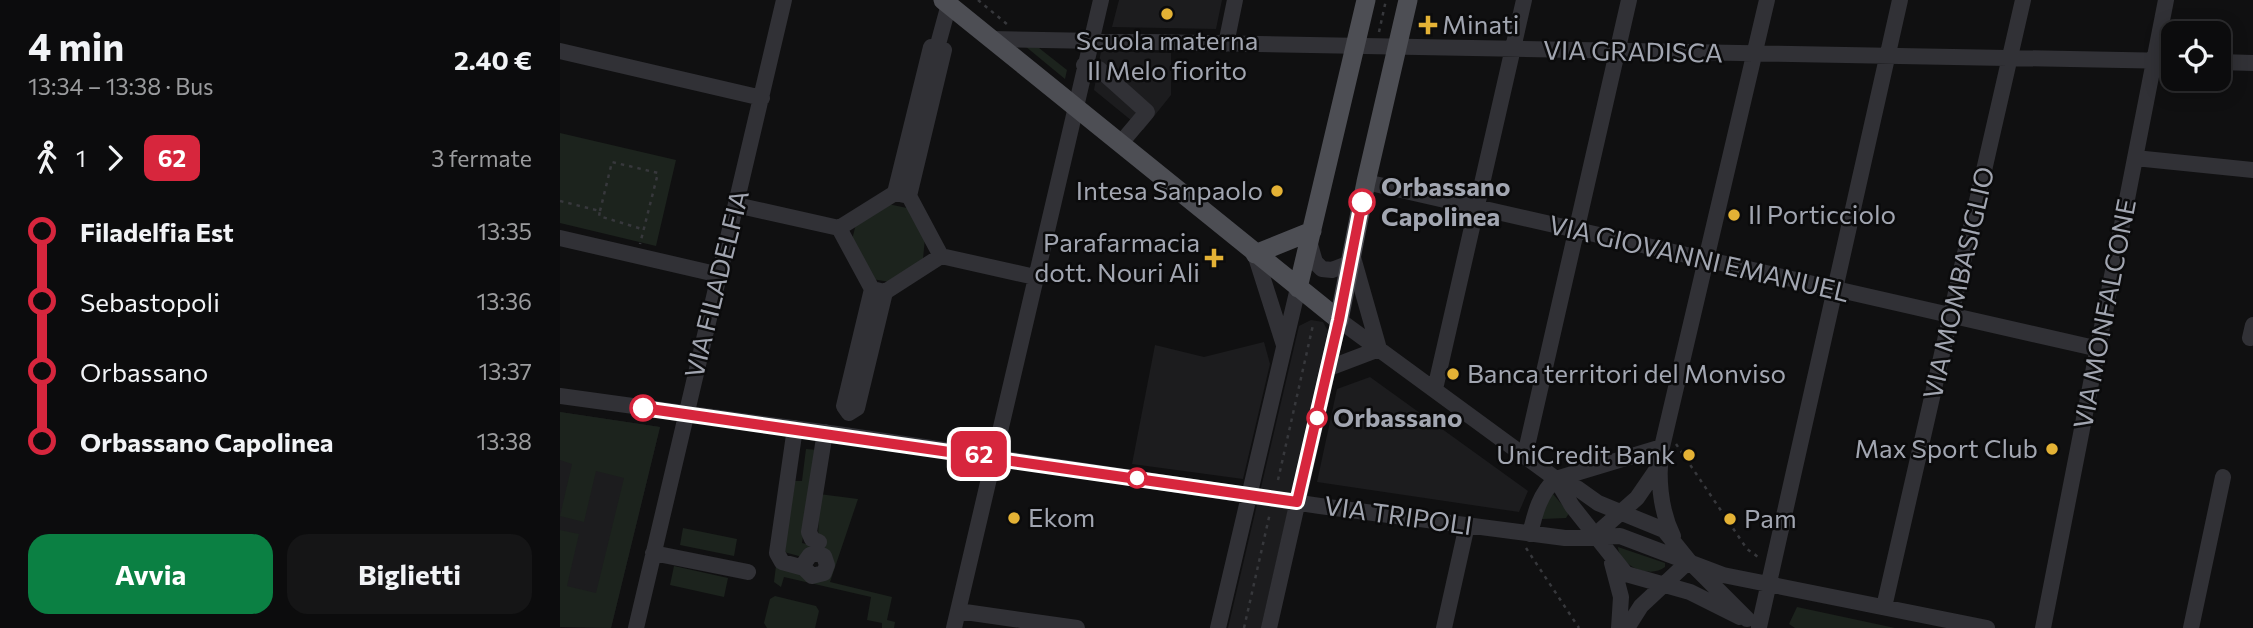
<!DOCTYPE html>
<html lang="it">
<head>
<meta charset="utf-8">
<style>
	body { margin:0; font-family:Commissioner,sans-serif; background:#151516; color:#f1f3f6; height:100vh; display:flex; flex-direction:column; font-size:26px; white-space:nowrap }
	* { box-sizing:border-box; margin:0 }
	p { font-size:23px; color:#9a9b9d }
	.icon { flex:none; width:38px; height:38px; fill:none; stroke:currentColor; stroke-width:2; stroke-linecap:round; stroke-linejoin:round }
	.map { position:relative; flex:1; overflow:hidden }
	.side { display:flex; flex-direction:column; background:#0c0c0d; width:560px }
	.side>* { flex:none }
	.badge { padding:0 14px; border-radius:10px; font-size:24px; line-height:46px }
	.tools { position:absolute; left:1601px; top:21px; display:grid; gap:14px }
	.tools a { display:grid; place-items:center; width:70px; height:70px; border-radius:14px; background:#0c0c0d; box-shadow:0 4px 18px #0003,0 0 0 2px #2c2c2e; font-size:35px }
	.map>.badge { position:absolute; translate:-50% -50%; box-shadow:0 0 0 4px #fff }
	.legs { display:flex; align-items:center; gap:10px; height:77px; padding:0 28px; font-size:23px }
	.legs p { margin-inline-start:auto }
	.overview { display:flex; align-items:center; justify-content:space-between; height:119px; padding:0 28px }
	h1 { font-size:38px; font-weight:700; line-height:52px }
	.button { display:flex; gap:14px; margin-top:auto; padding:14px 28px }
	.button a { flex:1; height:80px; border-radius:21px; background:#0b8043; color:#fff; font-size:28px; font-weight:700; line-height:80px; text-align:center }
	.button a+a { background:#151516; color:#f1f3f6 }
	ul { padding:0 28px; list-style:none }
	li { display:flex; align-items:center; gap:24px; height:70px; font-size:26px }
	li i { display:grid; place-items:center; width:10px; height:100%; margin:0 9px; background:currentColor }
	li i::after { content:''; width:18px; height:18px; margin:-9px; border:5px solid; border-radius:50%; background:#0c0c0d }
	li p { margin-inline-start:auto }
	li:first-child i { background:linear-gradient(#0000 50%,currentColor 0) }
	li:last-child i { background:linear-gradient(currentColor 50%,#0000 0) }
	main { display:flex; flex:1; min-height:0 }
	.map>svg:first-child { display:block }
</style>
</head>
<body>
<main>
<section class="side">
<div class="overview"><div><h1>4 min</h1><p>13:34 – 13:38 · Bus</p></div><b>2.40 €</b></div>
<div class="legs"><svg class="icon" aria-label="walk" viewBox="0 0 24 24"><circle cx="13" cy="4" r="2"/><path d="M13 8l-2 6 4 7M11 14l-3 7M7 12l3-4h3l4 4"/></svg>1<svg class="icon" aria-label="forward" viewBox="0 0 24 24"><path d="M9 5l7 7-7 7"/></svg><b class="badge" style="background:#d7263d;color:#fff">62</b><p>3 fermate</p></div>
<ul>
<li><i style="color:#d7263d"></i><b>Filadelfia Est</b><p>13:35</p></li>
<li><i style="color:#d7263d"></i><span>Sebastopoli</span><p>13:36</p></li>
<li><i style="color:#d7263d"></i><span>Orbassano</span><p>13:37</p></li>
<li><i style="color:#d7263d"></i><b>Orbassano Capolinea</b><p>13:38</p></li>
</ul>
<div class="button"><a>Avvia</a><a>Biglietti</a></div>
</section>
<div class="map">
<svg width="1693" height="628" viewBox="0 0 1693 628">
	<rect width="100%" height="100%" fill="#101011"/>
	<!-- built -->
	<path fill="#1c1c1e" d="M 559,0 L 662,0 L 656,29 L 552,27 Z
		M 541,51 L 611,53 L 611,95 L 583,130 L 534,90 Z
		M 751,320 L 763,322 L 769,333 L 701,628 L 668,628 L 739,326 Z
		M 704,342 L 710,364 L 683,479 L 572,464 L 595,345 L 644,357 Z
		M 810,377 L 968,491 L 959,512 L 757,482 L 777,389 Z
		M 0,412 L 100,427 L 51,628 L 0,627 Z"/>
	<!-- green -->
	<path fill="#1c231d" d="M 465,46 L 479,48 L 507,70 L 505,79 Z
		M 0,133 L 116,160 L 96,246 L 0,223 Z
		M 328,204 L 347,208 L 365,238 L 363,259 L 330,282 L 312,279 L 292,240 L 296,224 Z
		M 0,412 L 100,427 L 51,628 L 0,627 L 0,530 L 19,534 L 7,586 L 36,593 L 64,478 L 36,471 L 24,522 L 0,516 L 12,464 L 0,460 Z
		M 246,449 L 257,450 L 242,543 L 258,547 L 259,494 L 298,499 L 270,582 L 332,597 L 327,620 L 335,622 L 334,628 L 322,628 L 322,623 L 307,620 L 311,597 L 224,577 L 221,587 L 214,582 L 216,566 L 242,572 L 272,565 L 224,552 L 235,481 L 242,481 Z
		M 993,494 L 1009,513 L 1006,518 L 982,519 L 981,515 L 989,495 Z
		M 123,528 L 177,539 L 174,556 L 120,545 Z
		M 1058,547 L 1105,563 L 1105,567 C 1090,579 1059,566 1058,547 Z
		M 114,566 L 168,578 L 164,597 L 110,585 Z
		M 215,596 L 256,606 L 259,611 L 255,628 L 207,628 L 204,623 L 210,599 Z
		M 1237,607 L 1335,628 L 1235,628 L 1229,624 Z"/>
	<g fill="none" stroke-linecap="round" stroke-linejoin="round">
		<!-- path -->
		<path stroke="#37383c" stroke-width="2.5" stroke-dasharray="3.5 5" stroke-linecap="butt" d="M 418,0 L 448,25
			M 819,32 L 826,0
			M 0,201 L 40,211 L 39,216 L 82,229
			M 40,211 L 52,162 L 98,173 L 80,244
			M 1116,444 L 1187,549 L 1201,559
			M 718,480 L 753,325
			M 966,548 L 1019,628
			M 684,628 L 710,513"/>
		<!-- minor -->
		<path stroke="#313136" stroke-width="16" d="M 431,39 L 1614,61
			M 666,44 L 675,0
			M 377,48 L 389,4
			M 0,51 L 202,98
			M 1659,62 L 1693,63
			M 524,65 L 539,69 L 587,112 L 560,144
			M 1575,158 L 1693,170
			M 806,182 L 1539,349
			M 335,193 L 371,47 L 384,50 L 349,196 L 381,256 L 325,292 L 312,289 L 279,228 L 335,193 L 349,196
			M 176,205 L 279,228
			M 0,238 L 160,275
			M 749,241 L 755,262 L 762,269 L 772,270 L 790,263
			M 695,254 L 724,345
			M 792,254 L 819,349
			M 381,256 L 475,277
			M 312,289 L 284,406 L 289,413 L 297,408 L 325,292
			M 1690,338 L 1693,325
			M 769,368 L 819,349
			M 875,389 L 964,0
			M 0,396 L 284,435 L 760,506 L 1005,538 L 1060,536 L 1163,575 L 1427,628
			M 235,428 L 217,553 L 222,562 L 244,568 L 252,576 L 264,573 L 267,565 L 264,556 L 257,553 L 250,555 L 245,562
			M 965,455 L 1069,0
			M 996,479 L 1012,506 L 1066,574 L 1130,592 L 1180,617
			M 970,534 C 975,513 980,493 996,479 L 1102,447
			M 1034,536 L 1077,498 L 1099,466
			M 1113,536 C 1100,510 1097,475 1102,447 L 1207,0
			M 259,542 L 252,539 L 249,532 L 265,432
			M 93,553 L 188,572
			M 1052,563 L 1061,597 L 1059,628
			M 1324,607 L 1463,0
			M 398,611 L 517,628
			M 1199,627 L 1340,0
			M 76,628 L 224,0
			M 394,628 L 541,0
			M 658,628 L 738,288
			M 709,628 L 779,320 L 996,479 L 1017,488 L 1038,503 L 1104,530 L 1129,561 L 1187,619
			M 884,628 L 907,525
			M 1067,628 L 1081,606 L 1129,561
			M 1483,628 L 1606,0
			M 1631,628 L 1663,477"/>
		<!-- major -->
		<path stroke="#4d4e54" stroke-width="19" d="M 383,0 L 779,320 L 806,182 L 848,0
			M 695,254 L 752,231
			M 738,288 L 806,0"/>
	</g>
	<g fill="none" stroke-linecap="round" stroke-linejoin="round">
		<!-- line-1 casing -->
		<g stroke="#fff" stroke-width="16">
			<path id="line-1" d="M 83,408 L 737,502 L 779,320 L 802,202"/>
		</g>
		<!-- line-1 -->
		<use href="#line-1" stroke="#d7263d" stroke-width="10"/>
	</g>
	<!-- markers -->
	<g fill="#e4b235" stroke="#0b0b0c" stroke-width="2.5">
		<circle cx="607" cy="14" r="7"/>
		<path d="M864.5 14.5h7v7h7v7h-7v7h-7v-7h-7v-7h7z"/>
		<circle cx="717" cy="191" r="7"/>
		<circle cx="1174" cy="215" r="7"/>
		<path d="M650.5 247.5h7v7h7v7h-7v7h-7v-7h-7v-7h7z"/>
		<circle cx="893" cy="374" r="7"/>
		<circle cx="1492" cy="449" r="7"/>
		<circle cx="1129" cy="455" r="7"/>
		<circle cx="454" cy="518" r="7"/>
		<circle cx="1170" cy="519" r="7"/>
	</g>
	<g fill="#fff" stroke="#d7263d" stroke-width="3.5">
		<circle cx="802" cy="202" r="12"/>
		<circle cx="83" cy="408" r="12"/>
		<circle cx="757" cy="418" r="9"/>
		<circle cx="577" cy="478" r="9"/>
	</g>
	<g text-anchor="middle" stroke-width="5" stroke-linejoin="round" paint-order="stroke">
		<!-- poi labels -->
		<g font-size="26" fill="#a2a6b1" stroke="#0b0b0c" text-anchor="start">
			<text x="882" y="34">Minati</text>
			<text x="607" y="50" text-anchor="middle">Scuola materna<tspan x="607" dy="30">Il Melo fiorito</tspan></text>
			<text x="703" y="200" text-anchor="end">Intesa Sanpaolo</text>
			<text x="1188" y="224">Il Porticciolo</text>
			<text x="640" y="252" text-anchor="end">Parafarmacia<tspan x="640" dy="30">dott. Nouri Ali</tspan></text>
			<text x="907" y="383">Banca territori del Monviso</text>
			<text x="1478" y="458" text-anchor="end">Max Sport Club</text>
			<text x="1115" y="464" text-anchor="end">UniCredit Bank</text>
			<text x="468" y="527">Ekom</text>
			<text x="1184" y="528">Pam</text>
		</g>
		<!-- street labels -->
		<g font-size="26" fill="#a2a6b1" stroke="#0b0b0c">
			<text transform="translate(1073 52) rotate(1)" y="9">VIA GRADISCA</text>
			<text transform="translate(1139 259) rotate(13)" y="9">VIA GIOVANNI EMANUEL</text>
			<text transform="translate(1399 283) rotate(-77)" y="9">VIA MOMBASIGLIO</text>
			<text transform="translate(157 284) rotate(-76)" y="9">VIA FILADELFIA</text>
			<text transform="translate(1545 314) rotate(-79)" y="9">VIA MONFALCONE</text>
			<text transform="translate(838 516) rotate(8)" y="9">VIA TRIPOLI</text>
		</g>
		<!-- stop labels -->
		<g font-size="26" font-weight="bold" fill="#a2a6b1" stroke="#0b0b0c" text-anchor="start">
			<text x="821" y="196">Orbassano<tspan x="821" dy="30">Capolinea</tspan></text>
			<text x="773" y="427">Orbassano</text>
		</g>
	</g>
</svg>
<div class="tools">
<a><svg class="icon" aria-label="locate" viewBox="0 0 24 24"><circle cx="12" cy="12" r="6"/><path d="M12 2v4M12 18v4M2 12h4M18 12h4"/></svg></a>
</div>
<b class="badge" style="left:419px;top:454px;background:#d7263d;color:#fff">62</b>
</div>
</main>
</body>
</html>
